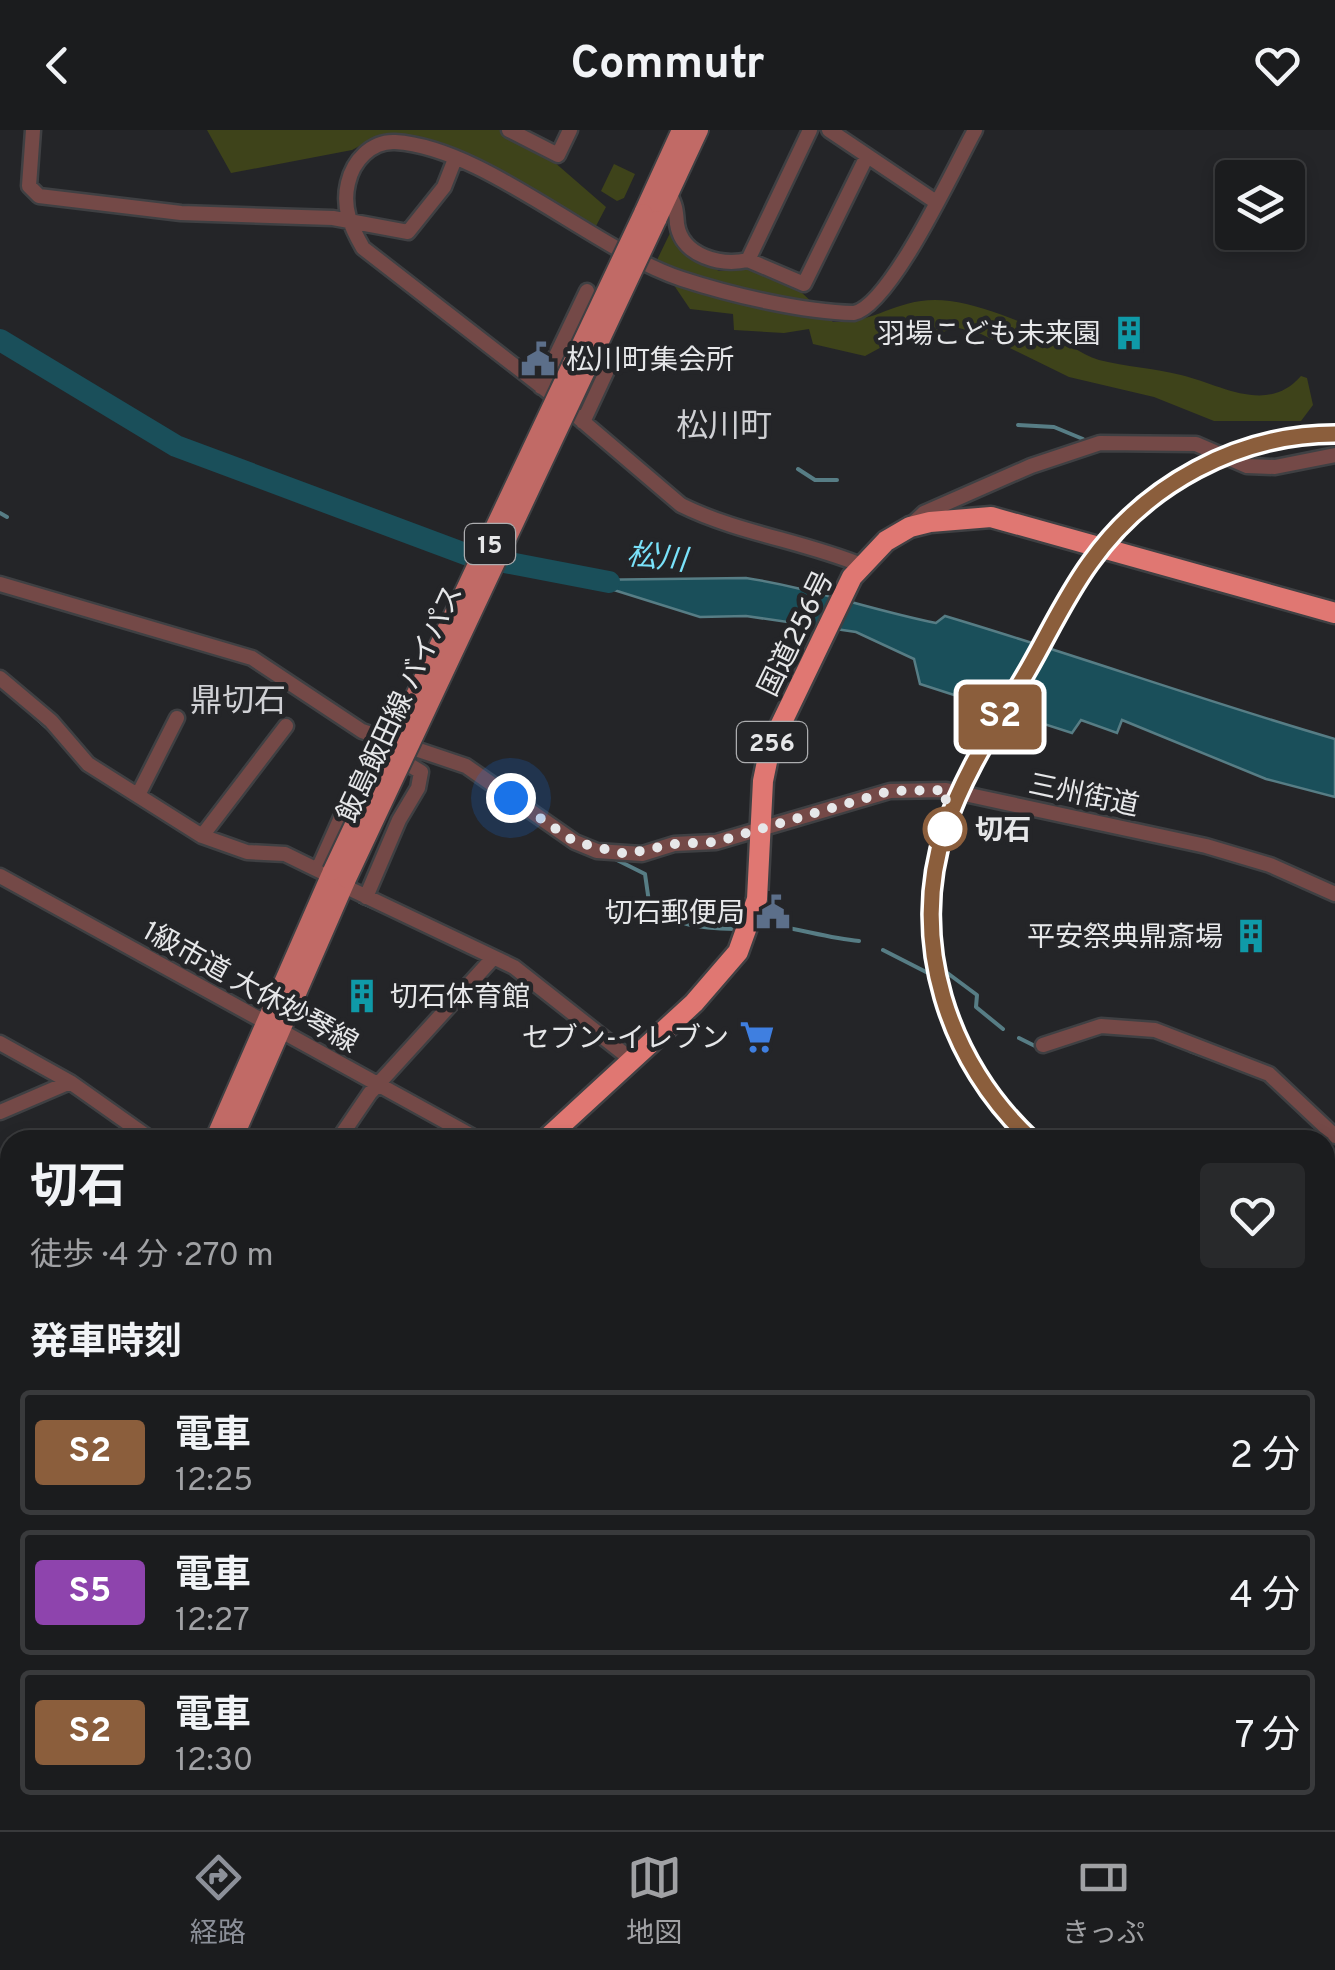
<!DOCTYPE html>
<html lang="ja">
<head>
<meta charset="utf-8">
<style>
	body { margin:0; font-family:Overpass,"Noto Sans JP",sans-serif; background:#28292b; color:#f1f3f6; height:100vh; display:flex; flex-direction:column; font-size:38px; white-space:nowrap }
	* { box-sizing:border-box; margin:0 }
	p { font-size:32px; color:#a0a1a4 }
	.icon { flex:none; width:55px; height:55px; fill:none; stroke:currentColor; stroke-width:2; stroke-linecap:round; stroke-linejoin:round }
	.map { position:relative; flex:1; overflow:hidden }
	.drawer { position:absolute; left:0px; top:1000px; width:1335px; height:700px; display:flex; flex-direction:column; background:#1b1c1e; border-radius:30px 30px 0 0; box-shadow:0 5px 15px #0003,0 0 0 2px #393a3c }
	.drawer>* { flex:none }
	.badge { padding:0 20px; border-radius:8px; font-size:35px; line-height:65px }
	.tools { position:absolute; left:1215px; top:30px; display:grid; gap:20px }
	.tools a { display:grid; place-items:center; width:90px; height:90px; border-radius:10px; background:#1b1c1e; box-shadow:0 5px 15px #0003,0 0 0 2px #393a3c; font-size:50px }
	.you { position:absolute; width:50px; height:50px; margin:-25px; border:8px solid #fff; border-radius:50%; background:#1a73e8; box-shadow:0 0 0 15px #1a73e833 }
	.map>.badge { position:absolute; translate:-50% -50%; box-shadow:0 0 0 5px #fff }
	h2 { padding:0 30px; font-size:38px; line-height:90px }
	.round { display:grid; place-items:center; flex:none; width:105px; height:105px; border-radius:10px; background:#28292b }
	.headline { display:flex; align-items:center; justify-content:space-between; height:170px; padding:0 30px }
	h1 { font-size:48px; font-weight:700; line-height:75px }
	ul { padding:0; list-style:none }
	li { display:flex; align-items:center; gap:30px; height:125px; margin:0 20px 15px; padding:0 10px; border:5px solid #393a3c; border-radius:10px }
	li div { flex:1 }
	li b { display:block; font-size:38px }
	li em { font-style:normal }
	li .badge { min-width:110px; font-weight:700; text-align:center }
	header { display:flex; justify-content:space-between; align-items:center; height:130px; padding:0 30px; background:#1b1c1e; font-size:45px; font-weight:700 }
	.tab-bar { display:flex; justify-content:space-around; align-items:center; height:140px; border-top:2px solid #393a3c; background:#1b1c1e; font-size:28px; color:#a0a1a4 }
	.tab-bar a { display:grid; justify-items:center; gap:5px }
	.tab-bar .active { color:#8c9099 }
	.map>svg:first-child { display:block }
</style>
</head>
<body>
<header><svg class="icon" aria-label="back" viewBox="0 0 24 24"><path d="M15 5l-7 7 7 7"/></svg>Commutr<svg class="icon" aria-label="heart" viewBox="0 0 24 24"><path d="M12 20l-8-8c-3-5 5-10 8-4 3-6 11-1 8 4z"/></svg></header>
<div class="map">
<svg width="1335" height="1700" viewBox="0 0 1335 1700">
	<rect width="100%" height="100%" fill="#242528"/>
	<!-- green -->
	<path fill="#3e431a" d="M 207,0 L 500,0 L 553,31 L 606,77 L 596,96 L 449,20 L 423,10 L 380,5 L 352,20 L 231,43 Z
		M 614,34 L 635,44 L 624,68 L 617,71 L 601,61 Z
		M 671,101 L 695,128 L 719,141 L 746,139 L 800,161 L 833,192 C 878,194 899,164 950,171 C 980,175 1017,190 1044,202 C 1063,210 1080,224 1099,230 C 1126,237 1154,238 1181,245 C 1222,255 1267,285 1301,246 L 1307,248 L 1313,275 L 1301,291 L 1214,291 L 1154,267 L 1069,247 L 981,204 L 955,197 L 918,213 L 889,213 L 865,226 L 813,214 L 809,199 L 784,203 L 734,200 L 733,184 L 690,179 L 657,130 Z"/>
	<!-- water -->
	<path fill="#1a4f5a" stroke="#577d85" stroke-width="2.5" d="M 746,448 C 812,458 871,480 936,493 L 945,486 C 1076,525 1204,571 1335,609 L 1335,667 L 1266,649 L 1122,590 L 1117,603 L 1081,590 L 1072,603 L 920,554 L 914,529 L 856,502 L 746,486 L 700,487 L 582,450 Z"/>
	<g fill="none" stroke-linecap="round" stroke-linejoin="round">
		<!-- stream -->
		<path stroke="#577d85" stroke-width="4" d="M 1018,295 L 1054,297 L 1083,309
			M 798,339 L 815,350 L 837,350
			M 0,383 L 7,387
			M 32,584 L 55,605
			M 611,727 L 645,744 L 649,772 C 671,797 704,798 736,799
			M 360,772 L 383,782
			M 770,795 C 801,799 827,808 859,811
			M 883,820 L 930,844
			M 946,842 L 977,865 L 976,877 L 1003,899
			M 1019,908 L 1041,919
			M 1190,921 L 1223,933
			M 0,1230 L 10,1230"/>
		<!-- river -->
		<path stroke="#1a4f5a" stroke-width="22" d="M 0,210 L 176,316 L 468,425 L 609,452"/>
		<!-- major-tunnel -->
		<path stroke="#414245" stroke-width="18" stroke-dasharray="18 9" stroke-linecap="butt" d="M 0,1474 L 10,1452"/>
		<!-- minor casing -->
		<g stroke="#3f4043" stroke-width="19">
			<path id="minor" d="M 33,0 L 29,56 L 39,66 L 181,83 L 333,88 L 408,102 L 444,57 L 455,29
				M 509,0 L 558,25 L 570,0
				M 829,0 L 936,72
				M 669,63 C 676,76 676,81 677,94 C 682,127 722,136 748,130 L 810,0
				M 748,130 L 804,154 L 867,26
				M 541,257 L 587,161
				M 583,292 L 610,234
				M 910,396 L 924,383 L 1031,336 L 1100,313 L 1196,314 L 1247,336 L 1275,337 L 1335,325
				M 861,435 C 803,411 737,403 681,375 L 546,260 L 363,118 C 351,97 342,78 348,53 C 353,31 371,11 395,12 C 484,17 596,121 682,149 C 731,165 803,182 854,183 C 891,175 954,38 975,0
				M 0,454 L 252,528 L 362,601 L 466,636 L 575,712 L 597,721 L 642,724 L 674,714 L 716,712 L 890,661 L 946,660 L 1206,716 L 1270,735 L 1335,764
				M 0,548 L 51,591 L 88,634 L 202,706 L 247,722 L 285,724 L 330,746
				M 138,665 L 177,588
				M 202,706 L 286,596
				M 318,739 L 350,667
				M 0,746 L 479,1010
				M 344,756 L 514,837 L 632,930
				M 366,767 L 399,690 L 418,658 L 421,642 L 398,628
				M 0,913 L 70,952 L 152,1010
				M 1043,915 L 1101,896 L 1155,900 L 1269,944 L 1335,1006
				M 0,982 L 70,952
				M 338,1010 L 370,963 L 493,828
				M 0,1335 L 10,1339
				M 0,1346 L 10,1350
				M 1325,1587 L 1335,1563
				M 0,1623 L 10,1621
				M 1325,1653 L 1335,1656
				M 362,1690 L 375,1700
				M 597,1690 L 610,1700
				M 761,1690 L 775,1700
				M 863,1700 L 874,1690
				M 1228,1700 L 1240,1690"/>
		</g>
		<!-- major casing -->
		<g stroke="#3f4043" stroke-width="22">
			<path id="major" d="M 643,83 L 681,0
				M 657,90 L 699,0
				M 214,1010 L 332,741
				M 233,1010 L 347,749
				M 1325,1485 L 1335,1491
				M 0,1512 L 3,1505"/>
		</g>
		<!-- highway casing -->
		<g stroke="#3f4043" stroke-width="25">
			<path id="highway" d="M 545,1010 L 694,873 L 738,822 L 757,769 L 763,651 L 770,617 L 852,447 L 886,411 L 910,397 L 930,392 L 991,387 L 1335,483
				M 0,1567 L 10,1551"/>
		</g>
		<!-- minor -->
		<use href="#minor" stroke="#744947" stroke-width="14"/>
		<!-- major -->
		<use href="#major" stroke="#c16a66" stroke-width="18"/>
		<!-- highway -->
		<use href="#highway" stroke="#e07772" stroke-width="20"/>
		<!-- rail -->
		<path stroke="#cfd0d3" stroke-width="4" stroke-dasharray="18 18" stroke-linecap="butt" d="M 1032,1010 C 949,933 908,810 945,699 C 964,642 999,590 1029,538 C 1102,410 1168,304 1335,303
			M 1325,1178 L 1335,1183"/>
		<!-- major-bridge casing -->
		<g stroke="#3f4043" stroke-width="22" stroke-linecap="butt">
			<path id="major-bridge" d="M 332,741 L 643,83
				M 347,749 L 657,90"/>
		</g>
		<!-- major-bridge -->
		<use href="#major-bridge" stroke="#c16a66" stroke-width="18"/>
	</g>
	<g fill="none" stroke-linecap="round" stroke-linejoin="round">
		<!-- line casing -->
		<g stroke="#fff" stroke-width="22">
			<path id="line" d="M 1032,1010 C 948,933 908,810 945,699 C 964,642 999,590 1029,538 C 1049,503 1066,466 1090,433 C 1145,355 1238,304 1335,304"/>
		</g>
		<!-- line -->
		<use href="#line" stroke="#8b5e3c" stroke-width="15"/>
		<!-- walk -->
		<path stroke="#e6e7e9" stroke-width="10" stroke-dasharray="0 18" d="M 511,668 L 575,712 L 626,724 L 674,714 L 716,712 L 890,661 L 946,660 L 945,699"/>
	</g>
	<!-- icons -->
	<defs>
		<g id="building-bare" transform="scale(2.7)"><path d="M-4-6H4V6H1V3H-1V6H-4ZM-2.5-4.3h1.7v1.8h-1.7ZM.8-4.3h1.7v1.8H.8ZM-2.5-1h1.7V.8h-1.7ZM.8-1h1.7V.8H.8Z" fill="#0f9aa8" stroke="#242528" stroke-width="2.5" paint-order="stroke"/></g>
		<g id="civic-bare" transform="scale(2.7)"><path d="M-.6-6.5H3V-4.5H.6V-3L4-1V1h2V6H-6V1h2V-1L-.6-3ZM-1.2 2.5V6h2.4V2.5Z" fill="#5c6f8a" stroke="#242528" stroke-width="2.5" paint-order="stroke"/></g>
		<g id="supermarket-bare" transform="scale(2.7)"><path d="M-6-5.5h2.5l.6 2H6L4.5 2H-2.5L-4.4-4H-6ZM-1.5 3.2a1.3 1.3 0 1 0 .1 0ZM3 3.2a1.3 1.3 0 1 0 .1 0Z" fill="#3f7fe0" stroke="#242528" stroke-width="2.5" paint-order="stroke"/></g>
	</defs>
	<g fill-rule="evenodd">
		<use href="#building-bare" x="1129" y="203"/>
		<use href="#civic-bare" x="538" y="229"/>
		<use href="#civic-bare" x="773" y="782"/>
		<use href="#building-bare" x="1251" y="806"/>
		<use href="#building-bare" x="362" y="866"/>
		<use href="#supermarket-bare" x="757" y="907"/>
	</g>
	<!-- markers -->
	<circle fill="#fff" stroke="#8b5e3c" stroke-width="5" cx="945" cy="699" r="20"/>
	<g text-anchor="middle" stroke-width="9" stroke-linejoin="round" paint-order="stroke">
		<!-- shield labels -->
		<g fill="#242528" stroke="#acadaf" stroke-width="2.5">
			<rect x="465" y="394" width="50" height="40" rx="8"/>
			<rect x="737" y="592" width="70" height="40" rx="8"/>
		</g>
		<g font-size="25" font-weight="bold" fill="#e6e7e9">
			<text x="490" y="423">15</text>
			<text x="772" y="621">256</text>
		</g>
		<!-- poi labels -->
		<g font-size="28" fill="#e6e7e9" stroke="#242528" text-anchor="end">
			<text x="1101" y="213">羽場こども未来園</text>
			<text x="566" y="239" text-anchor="start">松川町集会所</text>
			<text x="745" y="792">切石郵便局</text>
			<text x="1223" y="816">平安祭典鼎斎場</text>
			<text x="390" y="876" text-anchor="start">切石体育館</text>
			<text x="729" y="917">セブン-イレブン</text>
		</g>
		<!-- street labels -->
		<g font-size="28" fill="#e6e7e9" stroke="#242528">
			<text transform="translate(795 503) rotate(-64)" y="10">国道256号</text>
			<text transform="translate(399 573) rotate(-65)" y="10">飯島飯田線 バイパス</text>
			<text transform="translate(1084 664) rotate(12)" y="10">三州街道</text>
			<text transform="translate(251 856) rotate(29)" y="10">1級市道 大休妙琴線</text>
		</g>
		<!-- stop labels -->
		<g font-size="28" font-weight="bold" fill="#e6e7e9" stroke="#242528" text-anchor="start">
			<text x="975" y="709">切石</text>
		</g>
		<!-- water labels -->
		<g font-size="30" font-style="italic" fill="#7ae2fa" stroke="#242528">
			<text transform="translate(657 427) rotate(6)" y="10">松川</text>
		</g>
		<!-- quarter labels -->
		<g font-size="32" fill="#cfd0d4" stroke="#242528">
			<text x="724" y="306">松川町</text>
			<text x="238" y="581">鼎切石</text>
		</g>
	</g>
</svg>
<div class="tools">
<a><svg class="icon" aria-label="layers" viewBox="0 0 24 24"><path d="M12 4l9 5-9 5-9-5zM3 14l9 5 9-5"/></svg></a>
</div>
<div class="you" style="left:511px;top:668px"></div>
<b class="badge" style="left:1000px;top:587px;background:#8b5e3c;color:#fff">S2</b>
<section class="drawer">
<div class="headline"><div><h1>切石</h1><p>徒歩 · 4 分 · 270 m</p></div><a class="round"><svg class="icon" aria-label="heart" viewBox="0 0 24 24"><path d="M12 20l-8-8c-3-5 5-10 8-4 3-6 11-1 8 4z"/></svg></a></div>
<h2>発車時刻</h2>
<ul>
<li><span class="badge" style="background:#8b5e3c;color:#fff">S2</span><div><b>電車</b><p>12:25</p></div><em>2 分</em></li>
<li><span class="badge" style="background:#8e44ad;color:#fff">S5</span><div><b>電車</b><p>12:27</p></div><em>4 分</em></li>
<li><span class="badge" style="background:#8b5e3c;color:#fff">S2</span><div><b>電車</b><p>12:30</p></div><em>7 分</em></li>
</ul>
</section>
</div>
<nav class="tab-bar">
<a class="active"><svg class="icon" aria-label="directions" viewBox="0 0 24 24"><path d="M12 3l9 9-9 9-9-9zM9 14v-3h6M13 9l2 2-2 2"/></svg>経路</a>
<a><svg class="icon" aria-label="map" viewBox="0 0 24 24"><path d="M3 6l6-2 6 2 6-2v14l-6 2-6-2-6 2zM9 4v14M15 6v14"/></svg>地図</a>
<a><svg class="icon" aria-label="tickets" viewBox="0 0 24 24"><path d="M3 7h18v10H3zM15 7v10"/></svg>きっぷ</a>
</nav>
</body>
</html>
